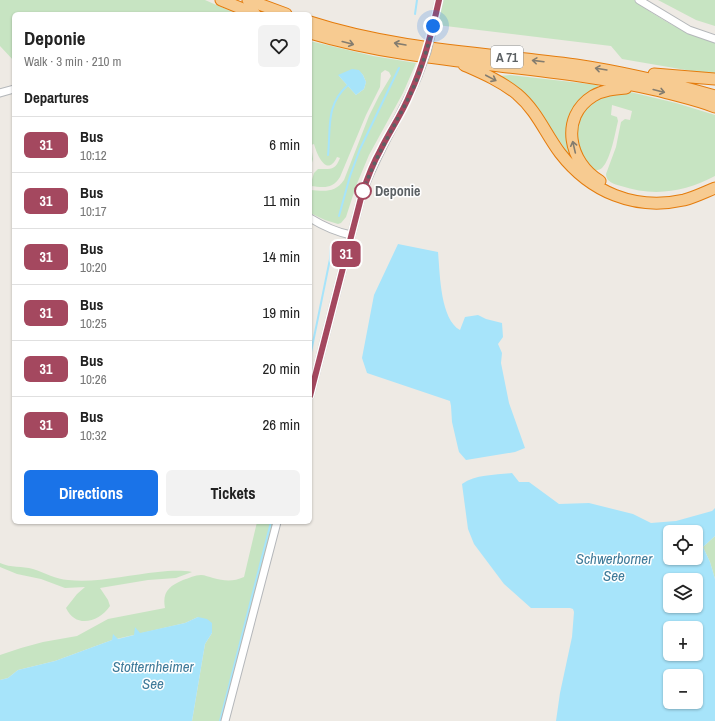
<!DOCTYPE html>
<html lang="en">
<head>
<meta charset="utf-8">
<style>
	body { margin:0; font-family:"Archivo Narrow",sans-serif; background:#f2f2f2; color:#222; height:100vh; display:flex; flex-direction:column; font-size:15px; white-space:nowrap }
	* { box-sizing:border-box; margin:0 }
	p { font-size:13px; color:#767676 }
	.icon { flex:none; width:22px; height:22px; fill:none; stroke:currentColor; stroke-width:2; stroke-linecap:round; stroke-linejoin:round }
	.map { position:relative; flex:1; overflow:hidden }
	.side { position:absolute; left:12px; top:12px; width:300px; height:512px; display:flex; flex-direction:column; background:#fff; border-radius:6px; box-shadow:0 1px 3px #0004 }
	.side>* { flex:none }
	.badge { padding:0 8px; border-radius:6px; font-size:14px; line-height:26px }
	.fabs { position:absolute; left:663px; top:525px; display:grid; gap:8px }
	.fabs a { display:grid; place-items:center; width:40px; height:40px; border-radius:6px; background:#fff; box-shadow:0 1px 3px #0004; font-size:20px }
	.you { position:absolute; width:20px; height:20px; margin:-10px; border:3px solid #fff; border-radius:50%; background:#1a73e8; box-shadow:0 0 0 6px #1a73e833 }
	.map>.badge { position:absolute; translate:-50% -50%; box-shadow:0 0 0 2px #fff }
	h2 { padding:0 12px; font-size:15px; line-height:36px }
	.round { display:grid; place-items:center; flex:none; width:42px; height:42px; border-radius:6px; background:#f2f2f2 }
	.head { display:flex; align-items:center; justify-content:space-between; height:68px; padding:0 12px }
	h1 { font-size:19px; font-weight:700; line-height:30px }
	.action { display:flex; gap:8px; margin-top:auto; padding:8px 12px }
	.action a { flex:1; height:46px; border-radius:6px; background:#1a73e8; color:#fff; font-size:16px; font-weight:700; line-height:46px; text-align:center }
	.action a+a { background:#f2f2f2; color:#222 }
	ul { padding:0; list-style:none }
	li { display:flex; align-items:center; gap:12px; height:56px; padding:0 12px; border-top:1px solid #e0e0e0 }
	li div { flex:1 }
	li b { display:block; font-size:15px }
	li em { font-style:normal }
	li .badge { min-width:44px; font-weight:700; text-align:center }
	.map>svg:first-child { display:block }
</style>
</head>
<body>
<div class="map">
<svg width="715" height="721" viewBox="0 0 715 721">
	<rect width="100%" height="100%" fill="#eeeae4"/>
	<!-- green -->
	<path fill="#c7e4c2" fill-rule="evenodd" d="M 0,0 L 205,0 L 237,14 L 14,14 L 14,61 L 0,46 Z
		M 440,0 L 634,0 C 658,19 685,33 715,43 L 715,75 L 622,59 L 611,46 L 437,25 Z
		M 658,0 L 715,0 L 715,26 L 696,20 Z
		M 310,41 L 373,56 L 416,63 L 403,93 L 369,155 L 356,186 L 346,217 L 341,223 L 338,224 L 325,220 L 310,213 L 310,190 C 325,191 335,193 344,180 L 369,116 L 379,96 L 391,76 L 389,72 L 385,70 L 381,73 L 380,87 L 366,115 L 340,177 C 332,190 323,187 310,186 L 314,173 L 318,169 C 330,169 335,171 340,158 L 337,157 C 327,178 317,155 314,144 L 311,145 L 313,159 L 310,170 ZM 358,70 L 363,75 L 366,82 L 364,89 L 356,95 L 339,76 Z
		M 510,75 L 598,85 L 597,89 L 567,134 L 570,156 L 531,99 L 500,76 Z
		M 626,91 L 676,103 L 715,115 L 715,176 C 685,192 654,197 621,186 C 614,184 606,182 606,174 L 616,147 L 621,122 L 625,119 L 630,120 L 632,111 L 612,105 L 611,115 L 617,117 L 618,121 C 615,133 611,159 602,168 C 599,171 594,170 590,170 L 584,164 L 575,133 L 580,115 L 595,99 Z
		M 257,522 L 273,522 L 221,721 L 192,721 L 205,644 L 212,633 L 198,617 L 185,623 L 112,640 L 55,661 L 18,670 L 8,678 L 0,680 L 0,655 L 21,648 L 43,642 L 77,636 L 108,619 L 165,608 C 162,592 169,586 183,580 C 189,578 195,575 201,575 C 205,575 209,577 213,578 C 224,581 233,582 244,577 Z
		M 715,536 L 715,579 L 710,562 L 703,547 Z
		M 0,563 C 11,568 22,566 33,569 C 45,573 56,579 68,580 C 98,583 128,575 158,572 C 169,571 181,570 192,572 L 176,578 L 148,580 L 100,588 L 108,600 L 110,606 C 99,622 76,629 66,608 L 77,594 L 85,587 L 65,588 L 41,579 L 17,574 L 0,567 Z"/>
	<!-- water -->
	<path fill="#a7e4fa" fill-rule="evenodd" d="M 352,69 L 359,70 L 363,75 L 366,82 L 364,89 L 356,95 L 338,75 Z
		M 398,244 L 438,252 C 440,273 440,319 460,330 L 465,317 L 478,315 L 486,319 L 502,323 L 503,337 L 498,344 L 502,353 L 501,363 L 509,403 L 525,448 L 515,452 L 466,460 L 459,452 L 458,448 L 452,422 L 451,406 L 450,401 L 367,373 L 362,358 L 374,295 Z
		M 512,473 L 519,482 L 529,482 L 559,504 L 589,503 L 633,514 L 651,523 L 676,521 L 712,511 L 715,508 L 715,536 L 703,547 L 710,562 L 715,579 L 715,721 L 556,721 L 560,693 L 572,637 L 574,612 L 573,609 L 570,608 L 531,608 L 504,584 L 474,544 L 468,529 L 462,484 C 476,474 496,475 512,473 ZM 670,532 L 696,532 L 696,558 L 670,558 ZM 670,580 L 696,580 L 696,606 L 670,606 ZM 670,628 L 696,628 L 696,654 L 670,654 ZM 670,676 L 696,676 L 696,702 L 670,702 Z
		M 198,617 L 207,619 L 212,623 L 212,633 L 205,644 L 192,721 L 0,721 L 0,680 L 8,678 L 18,670 L 55,661 L 112,640 L 113,634 L 118,639 L 134,635 L 135,627 L 140,633 L 185,623 Z"/>
	<g fill="none" stroke-linecap="round" stroke-linejoin="round">
		<!-- stream -->
		<path stroke="#a7e4fa" stroke-width="2" d="M 415,14 L 417,0
			M 328,155 C 331,129 325,105 348,85
			M 339,216 L 350,176 L 360,149 L 399,68
			M 310,357 L 330,259 L 331,245
			M 220,721 L 271,522"/>
		<!-- minor casing -->
		<g stroke="#b4b7ba" stroke-width="9">
			<path id="minor" d="M 639,0 L 689,30 L 715,39
				M 433,27 L 439,0
				M 0,93 L 14,89
				M 310,218 C 323,226 336,232 351,235
				M 310,396 L 362,194 C 376,153 401,117 418,76
				M 225,721 L 277,522"/>
		</g>
		<!-- highway casing -->
		<g stroke="#e47c0d" stroke-width="13">
			<path id="highway" d="M 221,0 L 255,14
				M 248,0 L 286,14
				M 310,22 C 396,50 487,53 576,65 C 623,72 669,83 715,96
				M 310,33 C 424,67 545,63 660,91 C 678,96 697,100 715,107
				M 464,65 C 482,73 501,81 517,94 C 537,111 545,133 560,153 C 590,192 635,211 684,200 C 695,197 705,192 715,188
				M 654,74 L 715,79
				M 600,181 C 569,163 559,117 593,96 C 603,90 614,89 626,88"/>
		</g>
		<!-- minor -->
		<use href="#minor" stroke="#fff" stroke-width="7"/>
		<!-- highway -->
		<use href="#highway" stroke="#f7cb91" stroke-width="11"/>
		<!-- minor-bridge casing -->
		<g stroke="#b4b7ba" stroke-width="9" stroke-linecap="butt">
			<path id="minor-bridge" d="M 418,76 L 427,52 L 433,27"/>
		</g>
		<!-- minor-bridge -->
		<use href="#minor-bridge" stroke="#fff" stroke-width="7"/>
	</g>
	<!-- one-way arrows -->
	<defs><path id="oneway-shaft" d="M-6 0H5M1.5-3L5.5 0L1.5 3" fill="none" stroke-width="1.6" stroke-linecap="round" stroke-linejoin="round"/></defs>
	<g stroke="#837c6f">
		<use href="#oneway-shaft" transform="translate(348 43) rotate(15)"/>
		<use href="#oneway-shaft" transform="translate(400 44) rotate(-170)"/>
		<use href="#oneway-shaft" transform="translate(538 61) rotate(-173)"/>
		<use href="#oneway-shaft" transform="translate(601 69) rotate(-171)"/>
		<use href="#oneway-shaft" transform="translate(491 78) rotate(28)"/>
		<use href="#oneway-shaft" transform="translate(659 91) rotate(14)"/>
		<use href="#oneway-shaft" transform="translate(574 147) rotate(-103)"/>
	</g>
	<g fill="none" stroke-linecap="round" stroke-linejoin="round">
		<!-- line casing -->
		<g stroke="#fff" stroke-width="9">
			<path id="line" d="M 310,396 L 362,194 C 367,179 372,165 380,151 C 389,132 402,114 410,94 C 424,64 432,32 439,0"/>
		</g>
		<!-- line -->
		<use href="#line" stroke="#a4485f" stroke-width="6"/>
		<!-- walk -->
		<path stroke="#5c6164" stroke-width="4" stroke-dasharray="0 7.2" d="M 363,191 L 362,194 C 374,159 393,129 409,97 C 420,75 427,50 433,26"/>
	</g>
	<!-- markers -->
	<circle fill="#fff" stroke="#a4485f" stroke-width="2" cx="363" cy="191" r="8"/>
	<g text-anchor="middle" stroke-width="3" stroke-linejoin="round" paint-order="stroke">
		<!-- shield labels -->
		<rect fill="#fff" stroke="#8d9092" stroke-width="1" x="491" y="46" width="32" height="22" rx="3"/>
		<g font-size="13" font-weight="bold" fill="#5c6164">
			<text x="507" y="62">A 71</text>
		</g>
		<!-- stop labels -->
		<g font-size="14" font-weight="bold" fill="#5c6164" stroke="#fff" text-anchor="start">
			<text x="375" y="196">Deponie</text>
		</g>
		<!-- water labels -->
		<g font-size="15" font-style="italic" fill="#3f7b9a" stroke="#fff">
			<text x="614" y="564">Schwerborner<tspan x="614" dy="17">See</tspan></text>
			<text x="153" y="672">Stotternheimer<tspan x="153" dy="17">See</tspan></text>
		</g>
	</g>
</svg>
<div class="fabs">
<a><svg class="icon" aria-label="locate" viewBox="0 0 24 24"><circle cx="12" cy="12" r="6"/><path d="M12 2v4M12 18v4M2 12h4M18 12h4"/></svg></a>
<a><svg class="icon" aria-label="layers" viewBox="0 0 24 24"><path d="M12 4l9 5-9 5-9-5zM3 14l9 5 9-5"/></svg></a>
<a>+</a>
<a>−</a>
</div>
<div class="you" style="left:433px;top:26px"></div>
<b class="badge" style="left:346px;top:254px;background:#a4485f;color:#fff">31</b>
<section class="side">
<div class="head"><div><h1>Deponie</h1><p>Walk · 3 min · 210 m</p></div><a class="round"><svg class="icon" aria-label="heart" viewBox="0 0 24 24"><path d="M12 20l-8-8c-3-5 5-10 8-4 3-6 11-1 8 4z"/></svg></a></div>
<h2>Departures</h2>
<ul>
<li><span class="badge" style="background:#a4485f;color:#fff">31</span><div><b>Bus</b><p>10:12</p></div><em>6 min</em></li>
<li><span class="badge" style="background:#a4485f;color:#fff">31</span><div><b>Bus</b><p>10:17</p></div><em>11 min</em></li>
<li><span class="badge" style="background:#a4485f;color:#fff">31</span><div><b>Bus</b><p>10:20</p></div><em>14 min</em></li>
<li><span class="badge" style="background:#a4485f;color:#fff">31</span><div><b>Bus</b><p>10:25</p></div><em>19 min</em></li>
<li><span class="badge" style="background:#a4485f;color:#fff">31</span><div><b>Bus</b><p>10:26</p></div><em>20 min</em></li>
<li><span class="badge" style="background:#a4485f;color:#fff">31</span><div><b>Bus</b><p>10:32</p></div><em>26 min</em></li>
</ul>
<div class="action"><a>Directions</a><a>Tickets</a></div>
</section>
</div>
</body>
</html>
